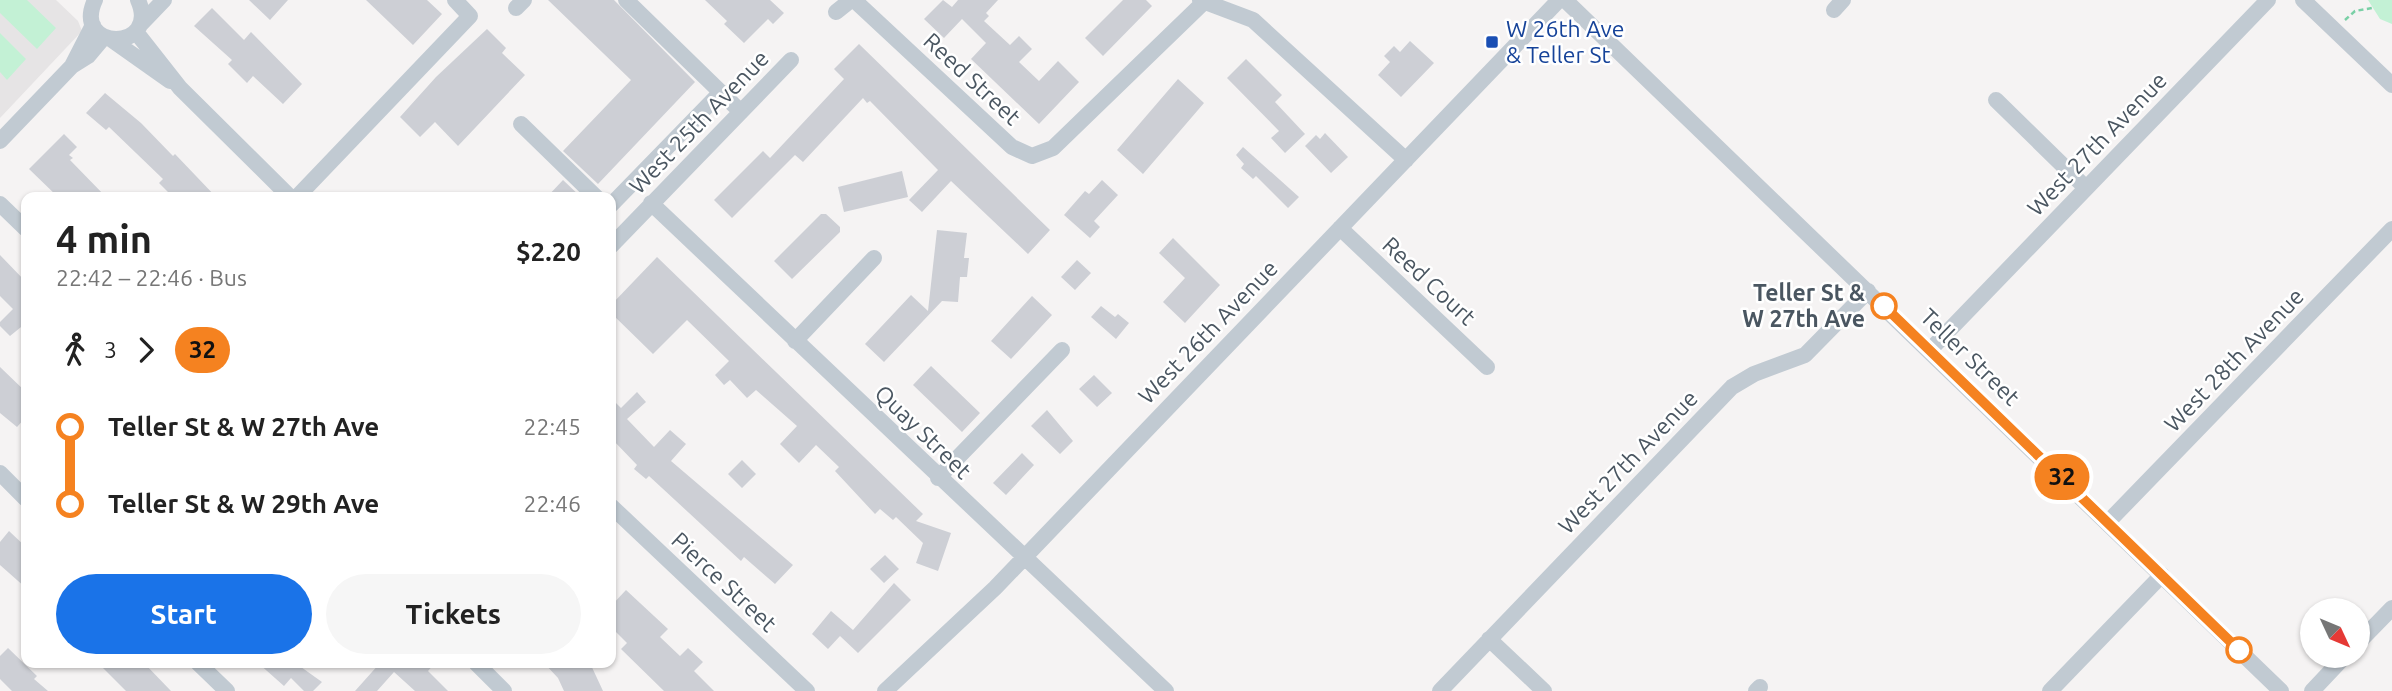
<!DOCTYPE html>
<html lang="en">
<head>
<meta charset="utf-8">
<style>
	body { margin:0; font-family:Ubuntu,sans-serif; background:#f6f6f6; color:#222; height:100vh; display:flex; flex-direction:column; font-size:26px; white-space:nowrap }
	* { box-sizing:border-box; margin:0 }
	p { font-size:23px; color:#767676 }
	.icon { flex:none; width:38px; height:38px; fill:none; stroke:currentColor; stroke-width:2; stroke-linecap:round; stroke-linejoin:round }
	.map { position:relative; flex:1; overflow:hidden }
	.panel { position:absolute; left:21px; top:192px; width:595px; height:476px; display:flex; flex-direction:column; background:#fff; border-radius:14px; box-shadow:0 2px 5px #0004 }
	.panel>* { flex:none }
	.badge { padding:0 14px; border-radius:23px; font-size:24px; line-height:46px }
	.needle { width:46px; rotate:134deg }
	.tools { position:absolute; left:2300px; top:598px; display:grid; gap:14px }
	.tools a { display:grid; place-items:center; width:70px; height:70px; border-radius:50%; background:#fff; box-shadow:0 2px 5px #0004; font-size:35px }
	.map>.badge { position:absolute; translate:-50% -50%; box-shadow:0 0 0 4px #fff }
	.legs { display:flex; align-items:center; gap:10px; height:77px; padding:0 35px; font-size:23px }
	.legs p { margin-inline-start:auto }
	.head { display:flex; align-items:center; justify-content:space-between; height:119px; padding:0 35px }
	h1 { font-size:38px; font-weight:700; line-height:52px }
	.primary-button { display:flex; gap:14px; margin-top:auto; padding:14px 35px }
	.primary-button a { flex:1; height:80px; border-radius:42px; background:#1a73e8; color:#fff; font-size:28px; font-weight:700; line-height:80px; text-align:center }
	.primary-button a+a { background:#f6f6f6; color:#222 }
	ul { padding:0 35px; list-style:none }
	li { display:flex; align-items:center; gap:24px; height:77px; font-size:26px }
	li i { display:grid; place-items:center; width:10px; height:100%; margin:0 9px; background:currentColor }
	li i::after { content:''; width:18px; height:18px; margin:-9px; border:5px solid; border-radius:50%; background:#fff }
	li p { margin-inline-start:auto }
	li:first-child i { background:linear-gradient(#0000 50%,currentColor 0) }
	li:last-child i { background:linear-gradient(currentColor 50%,#0000 0) }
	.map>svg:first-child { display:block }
</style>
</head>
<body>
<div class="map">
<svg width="2392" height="691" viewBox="0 0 2392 691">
	<rect width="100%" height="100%" fill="#f5f3f3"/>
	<!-- education -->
	<path fill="#e6e4e5" d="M 0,0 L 56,0 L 78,21 L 82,31 L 0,118 Z"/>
	<!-- green -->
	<path fill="#c3f1d5" d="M 0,0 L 27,0 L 56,28 L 37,49 L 0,13 Z
		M 2368,0 L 2392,0 L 2392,24 L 2380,19 Z
		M 0,33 L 26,59 L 7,80 L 0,72 Z"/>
	<!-- building -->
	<path fill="#cdcfd5" d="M 249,0 L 288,0 L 270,20 Z
		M 366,0 L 427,0 L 442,14 L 413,45 Z
		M 548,0 L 614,0 L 695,82 L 598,184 L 563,151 L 631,80 Z
		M 705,0 L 770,0 L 784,13 L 773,24 L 768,19 L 744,43 L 724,24 L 727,21 Z
		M 943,0 L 952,7 L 958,0 L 998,0 L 986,13 L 989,16 L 984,21 L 1010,45 L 1019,36 L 1032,49 L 1019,62 L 1039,81 L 1058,61 L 1079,82 L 1039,124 L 971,59 L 986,43 L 962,19 L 944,38 L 924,19 Z
		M 1123,0 L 1146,0 L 1152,6 L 1103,56 L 1085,38 Z
		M 212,8 L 244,40 L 251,32 L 302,84 L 283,104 L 253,76 L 247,83 L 228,64 L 232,60 L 194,26 Z
		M 487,29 L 506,48 L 502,53 L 525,75 L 458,146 L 435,122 L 420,137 L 400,117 L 436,77 Z
		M 1410,41 L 1434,63 L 1401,97 L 1378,75 L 1390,62 L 1384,56 L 1394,46 L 1400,52 Z
		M 859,44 L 1050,230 L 1028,254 L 951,181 L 922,212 L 909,200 L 938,170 L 870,101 L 867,103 L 863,98 L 803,162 L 795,155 L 732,218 L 714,200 L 763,151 L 770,158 L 844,79 L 834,69 Z
		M 1246,59 L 1282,95 L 1275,102 L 1305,134 L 1285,153 L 1271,138 L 1279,131 L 1227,78 Z
		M 1178,79 L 1204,103 L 1143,174 L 1117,150 Z
		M 105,93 L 141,123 L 173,156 L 175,154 L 217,198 L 174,198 L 159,183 L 163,179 L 109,127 L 106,130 L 86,113 Z
		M 1325,133 L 1348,157 L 1331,173 L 1305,146 L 1316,135 L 1320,139 Z
		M 64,134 L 77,147 L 69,155 L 73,158 L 70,160 L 107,198 L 59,198 L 29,169 Z
		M 1243,147 L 1299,197 L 1288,208 L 1256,176 L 1253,179 L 1241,168 L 1244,164 L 1236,155 Z
		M 902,171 L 908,197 L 844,212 L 838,187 Z
		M 563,180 L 582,198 L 546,198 Z
		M 1102,180 L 1118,195 L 1094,221 L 1100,227 L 1090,238 L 1064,215 L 1085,191 L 1089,194 Z
		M 821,214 L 826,214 L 840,227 L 840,232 L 792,279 L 774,261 Z
		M 937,230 L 967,233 L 964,258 L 969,258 L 967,277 L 960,277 L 958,302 L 942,301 L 884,362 L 865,344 L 911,295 L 928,311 Z
		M 1173,238 L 1220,285 L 1185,323 L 1163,302 L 1185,278 L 1159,253 Z
		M 0,255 L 26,282 L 26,323 L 10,336 L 0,326 L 0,322 L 13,309 L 0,296 Z
		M 657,257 L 923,514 L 916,521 L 951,533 L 938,571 L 916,563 L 923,543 L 896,517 L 893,520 L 880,509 L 875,514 L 835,471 L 839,467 L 816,445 L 799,463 L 780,444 L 797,426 L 756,390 L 747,398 L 730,380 L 724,385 L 715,375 L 729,361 L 687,320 L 653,354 L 611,313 L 611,305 Z
		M 1077,260 L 1091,273 L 1075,290 L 1061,277 Z
		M 1032,296 L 1052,315 L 1011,359 L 991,341 Z
		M 1101,306 L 1115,317 L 1118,314 L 1129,323 L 1116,339 L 1091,317 Z
		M 931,366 L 980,413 L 962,432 L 913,385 Z
		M 0,367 L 26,392 L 26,417 L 17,427 L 0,413 Z
		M 1094,375 L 1112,393 L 1097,407 L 1079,389 Z
		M 637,392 L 646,402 L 627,419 L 654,447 L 670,430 L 686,444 L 671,461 L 793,565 L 775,584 L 744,557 L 741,561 L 649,476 L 646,479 L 634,469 L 637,465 L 611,438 L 611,398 L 621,408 Z
		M 1047,410 L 1073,441 L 1060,454 L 1031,426 Z
		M 1022,453 L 1034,465 L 1006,495 L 993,483 Z
		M 742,460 L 756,474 L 742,488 L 728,474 Z
		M 9,531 L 26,547 L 26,588 L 0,565 L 0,542 Z
		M 885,555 L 899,569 L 884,583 L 870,569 Z
		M 894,583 L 911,600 L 858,653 L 840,636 L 828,649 L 812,634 L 831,611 L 853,630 Z
		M 626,590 L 668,629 L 660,637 L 680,656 L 688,648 L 703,662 L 694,671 L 714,691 L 664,691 L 621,649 L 627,643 L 611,627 L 611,606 Z
		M 8,648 L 37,676 L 34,679 L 48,691 L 12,691 L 0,679 L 0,656 Z
		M 98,663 L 144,663 L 171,691 L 126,691 Z
		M 258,663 L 305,663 L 301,667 L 322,682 L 313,691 L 304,691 L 291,678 L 284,686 Z
		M 380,663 L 435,663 L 428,671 L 448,691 L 415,691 L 394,672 L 377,691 L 355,691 Z
		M 544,663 L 590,663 L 603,691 L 564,691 L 558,678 Z"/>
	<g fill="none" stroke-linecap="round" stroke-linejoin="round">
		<!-- path -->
		<path stroke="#7ad0a6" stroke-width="2.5" stroke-dasharray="5 3.5" stroke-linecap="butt" d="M 2345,20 L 2355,11 L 2372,8"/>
		<!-- minor -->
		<path stroke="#c1cad2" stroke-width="16" d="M 95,0 C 71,52 161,52 138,0
			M 626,0 L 741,112
			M 854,0 L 1012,147 L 1032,156 L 1053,148 L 1203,3
			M 1200,0 L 1253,20 L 1406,160
			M 1565,0 L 2281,691
			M 2303,0 L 2392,85
			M 516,8 L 524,0
			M 1834,10 L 1843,0
			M 836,12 L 851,0
			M 140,25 L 164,0
			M 136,32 L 180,88 L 291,198
			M 112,40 L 170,81
			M 72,66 L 93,25
			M 1996,100 L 2086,188
			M 521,124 L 597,198
			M 0,141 L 72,66 L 88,56 L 104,37
			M 296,198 L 470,16 L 455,0
			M 651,203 L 1166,691
			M 0,204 L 26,229
			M 611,205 L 720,93
			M 1340,228 L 1487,367
			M 611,246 L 791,60
			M 795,341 L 874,258
			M 1930,350 L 2268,0
			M 0,473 L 26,499
			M 938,478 L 1062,350
			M 611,506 L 807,691
			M 2108,522 L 2392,229
			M 1489,639 L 1544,691
			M 2357,644 L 2392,608
			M 198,663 L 227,691
			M 476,663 L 504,691
			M 885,691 L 995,588 L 1559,0
			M 1440,691 L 1732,387 L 1754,374 L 1805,355 L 1868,291
			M 1756,691 L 1760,687
			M 2050,691 L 2162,575
			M 2312,691 L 2345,656"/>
	</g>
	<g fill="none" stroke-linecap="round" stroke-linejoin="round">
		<!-- line-1 casing -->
		<g stroke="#fff" stroke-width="16">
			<path id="line-1" d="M 1884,306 L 2239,650"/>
		</g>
		<!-- line-1 -->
		<use href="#line-1" stroke="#f58220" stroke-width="10"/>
	</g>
	<!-- markers -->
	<rect fill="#1a4fb4" stroke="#fff" stroke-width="2.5" x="1485" y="35" width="14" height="14" rx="3.5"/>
	<g fill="#fff" stroke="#f58220" stroke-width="3.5">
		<circle cx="1884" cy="306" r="12"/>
		<circle cx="2239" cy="650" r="12"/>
	</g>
	<g text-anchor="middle" stroke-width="5" stroke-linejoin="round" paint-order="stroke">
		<!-- transit labels -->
		<g font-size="23" fill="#164399" stroke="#fff" text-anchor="start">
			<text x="1506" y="37">W 26th Ave<tspan x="1506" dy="26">&amp; Teller St</tspan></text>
		</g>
		<!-- street labels -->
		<g font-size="23" fill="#4a5661" stroke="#fff">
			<text transform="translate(972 79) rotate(43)" y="8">Reed Street</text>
			<text transform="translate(699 122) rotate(-46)" y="8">West 25th Avenue</text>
			<text transform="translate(2097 144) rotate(-46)" y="8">West 27th Avenue</text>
			<text transform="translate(1429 281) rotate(43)" y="8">Reed Court</text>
			<text transform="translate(1208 332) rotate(-46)" y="8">West 26th Avenue</text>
			<text transform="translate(1970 357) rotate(44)" y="8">Teller Street</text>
			<text transform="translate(2234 360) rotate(-46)" y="8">West 28th Avenue</text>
			<text transform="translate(923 432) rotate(44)" y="8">Quay Street</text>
			<text transform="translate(1628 462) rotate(-46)" y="8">West 27th Avenue</text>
			<text transform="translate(724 582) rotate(43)" y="8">Pierce Street</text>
		</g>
		<!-- stop labels -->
		<g font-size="23" font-weight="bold" fill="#4a5661" stroke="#fff" text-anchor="end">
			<text x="1865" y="301">Teller St &amp;<tspan x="1865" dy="26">W 27th Ave</tspan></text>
		</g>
	</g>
</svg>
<div class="tools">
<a><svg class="needle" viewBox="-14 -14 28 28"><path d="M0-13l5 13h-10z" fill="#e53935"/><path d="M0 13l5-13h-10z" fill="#767676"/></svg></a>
</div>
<b class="badge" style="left:2062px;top:477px;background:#f58220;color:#111">32</b>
<section class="panel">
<div class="head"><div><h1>4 min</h1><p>22:42 – 22:46 · Bus</p></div><b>$2.20</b></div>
<div class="legs"><svg class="icon" aria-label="walk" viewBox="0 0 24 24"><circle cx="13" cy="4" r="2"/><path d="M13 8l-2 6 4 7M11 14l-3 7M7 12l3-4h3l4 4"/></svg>3<svg class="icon" aria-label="forward" viewBox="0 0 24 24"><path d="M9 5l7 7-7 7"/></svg><b class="badge" style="background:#f58220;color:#111">32</b></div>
<ul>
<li><i style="color:#f58220"></i><b>Teller St &amp; W 27th Ave</b><p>22:45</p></li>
<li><i style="color:#f58220"></i><b>Teller St &amp; W 29th Ave</b><p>22:46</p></li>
</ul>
<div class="primary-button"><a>Start</a><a>Tickets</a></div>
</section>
</div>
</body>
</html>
